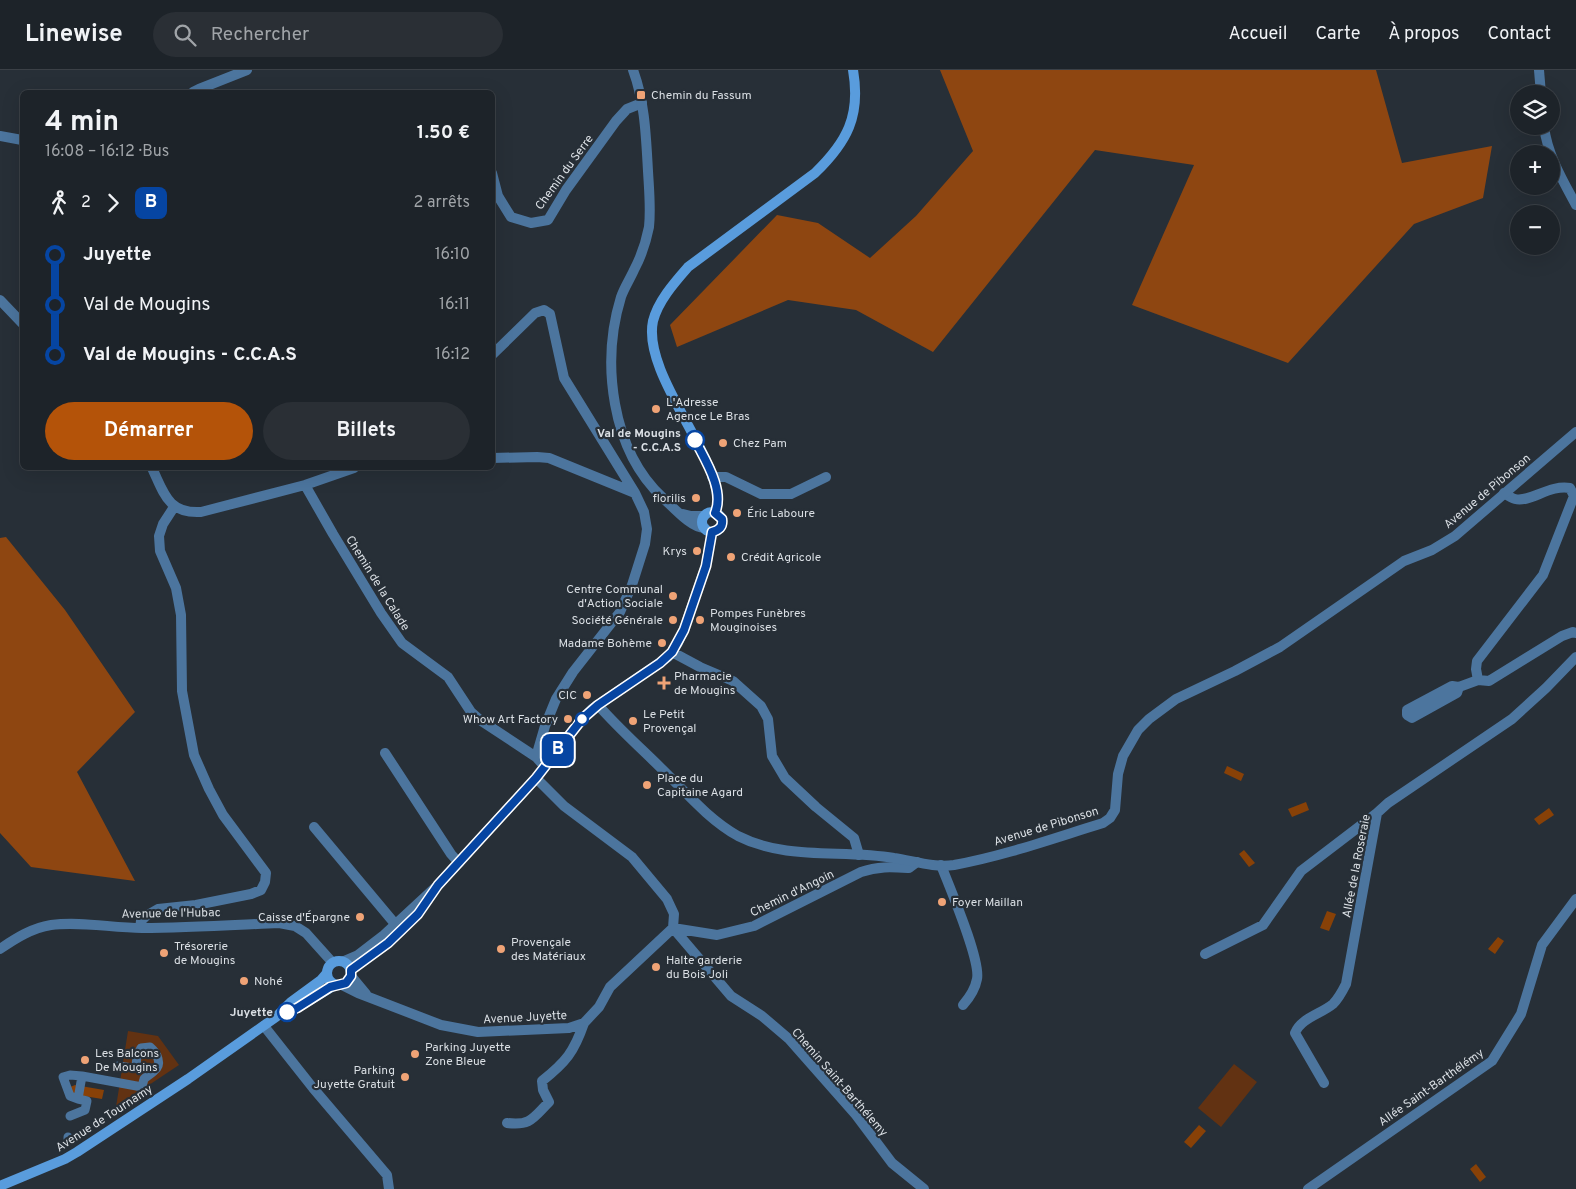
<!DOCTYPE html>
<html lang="fr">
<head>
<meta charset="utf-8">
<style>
	body { margin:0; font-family:Overpass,sans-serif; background:#2a2f35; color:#f1f3f6; height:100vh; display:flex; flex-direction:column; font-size:19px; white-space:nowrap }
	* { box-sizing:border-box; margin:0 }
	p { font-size:16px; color:#a0a4a8 }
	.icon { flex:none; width:28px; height:28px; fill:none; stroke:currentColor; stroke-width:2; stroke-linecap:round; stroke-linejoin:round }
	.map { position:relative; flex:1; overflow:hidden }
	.side { position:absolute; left:20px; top:20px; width:475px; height:380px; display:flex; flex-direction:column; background:#1d2329; border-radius:8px; box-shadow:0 5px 20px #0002,0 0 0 1px #3b4046 }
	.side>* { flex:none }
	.badge { padding:0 10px; border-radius:8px; font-size:18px; line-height:32px }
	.tools { position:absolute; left:1510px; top:15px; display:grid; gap:10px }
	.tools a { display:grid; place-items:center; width:50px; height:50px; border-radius:50%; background:#1d2329; box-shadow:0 5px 20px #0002,0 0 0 1px #3b4046; font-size:25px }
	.map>.badge { position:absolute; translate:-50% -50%; box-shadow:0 0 0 2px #fff }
	.legs { display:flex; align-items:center; gap:8px; height:55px; padding:0 25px; font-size:16px }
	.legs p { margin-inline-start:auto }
	.headline { display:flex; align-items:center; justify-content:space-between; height:85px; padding:0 25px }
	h1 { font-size:28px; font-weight:700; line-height:38px }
	.button { display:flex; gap:10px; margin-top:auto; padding:10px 25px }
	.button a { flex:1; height:58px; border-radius:30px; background:#b45309; color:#fff; font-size:20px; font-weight:700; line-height:58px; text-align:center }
	.button a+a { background:#2a2f35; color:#f1f3f6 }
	ul { padding:0 25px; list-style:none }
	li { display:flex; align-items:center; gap:18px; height:50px; font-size:19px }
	li i { display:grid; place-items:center; width:8px; height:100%; margin:0 6px; background:currentColor }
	li i::after { content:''; width:12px; height:12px; margin:-6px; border:4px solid; border-radius:50%; background:#1d2329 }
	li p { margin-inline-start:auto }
	li:first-child i { background:linear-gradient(#0000 50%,currentColor 0) }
	li:last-child i { background:linear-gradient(currentColor 50%,#0000 0) }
	header { display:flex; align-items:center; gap:30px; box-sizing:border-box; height:70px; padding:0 25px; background:#1d2329; border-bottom:1px solid #3b4046 }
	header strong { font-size:24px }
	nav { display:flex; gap:28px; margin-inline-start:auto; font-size:18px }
	.search { width:350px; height:45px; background:#2a2f35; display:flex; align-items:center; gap:12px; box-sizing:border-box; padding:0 18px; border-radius:28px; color:#a0a4a8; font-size:19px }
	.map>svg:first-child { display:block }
</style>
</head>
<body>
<header>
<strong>Linewise</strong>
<div class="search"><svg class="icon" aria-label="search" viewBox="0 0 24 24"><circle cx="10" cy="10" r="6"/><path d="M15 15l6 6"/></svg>Rechercher</div>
<nav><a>Accueil</a><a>Carte</a><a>À propos</a><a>Contact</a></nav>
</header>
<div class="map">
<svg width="1576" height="1119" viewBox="0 0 1576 1119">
	<rect width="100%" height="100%" fill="#272f37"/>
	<!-- green -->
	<path fill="#623212" d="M 128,961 L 158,966 L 179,995 L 116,1037 Z
		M 1234,994 L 1257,1012 L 1221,1057 L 1198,1038 Z"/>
	<!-- forest -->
	<path fill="#8e4611" d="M 940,0 L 1376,0 L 1402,93 L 1492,76 L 1483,128 L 1414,154 L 1288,293 L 1132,235 L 1194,95 L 1095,80 L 933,282 L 856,240 L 788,230 L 677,277 L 670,255 L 777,145 L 818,153 L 870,188 L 916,146 L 973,81 Z
		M 6,467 L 65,540 L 135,642 L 77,702 L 135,811 L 31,797 L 0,763 L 0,468 Z"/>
	<!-- water -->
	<path fill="#884107" d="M 1227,696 L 1244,704 L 1241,711 L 1224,703 Z
		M 1306,732 L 1309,740 L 1292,747 L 1288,739 Z
		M 1549,738 L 1554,745 L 1539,755 L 1534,749 Z
		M 1244,780 L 1255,793 L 1249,797 L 1239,784 Z
		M 1327,841 L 1336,844 L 1329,861 L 1320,858 Z
		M 1498,867 L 1504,871 L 1495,884 L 1488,879 Z
		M 75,1015 L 104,1020 L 102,1029 L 72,1024 L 70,1017 Z
		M 1199,1055 L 1206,1061 L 1191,1078 L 1184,1072 Z
		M 1476,1094 L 1486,1107 L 1480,1112 L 1470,1099 Z"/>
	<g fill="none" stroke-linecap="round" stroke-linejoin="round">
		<!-- pedestrian -->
		<path stroke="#4c759e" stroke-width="9" d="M 118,996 L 133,998 L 136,996 L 137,986 L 141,978 L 150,977 C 157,983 163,994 154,1001 C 151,1004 147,1006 144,1009 C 144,1010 142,1015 142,1017
			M 78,1029 L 70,1026 L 63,1007 L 70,1005 L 82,1006
			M 70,1046 L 85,1040 L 87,1031 L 78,1029 L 82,1006 L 142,1017 L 144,1020
			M 68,1067 L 68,1069"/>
		<!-- minor -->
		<path stroke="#4c759e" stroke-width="10" d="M 1539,0 L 1541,24
			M 193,22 L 199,19 L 247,0
			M 1544,56 C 1547,84 1563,111 1576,135
			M 0,66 L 22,70
			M 492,103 L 498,126 L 511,147 L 531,153 L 548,150 L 566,120 L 616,51 L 627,39 L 642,33
			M 0,230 L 22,253
			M 492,285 L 535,243 L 544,240 L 550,244 L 564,308 L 635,423 L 644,442 L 647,459 L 645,474 L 632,515 L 620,542 L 573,602 L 556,629 L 545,656 L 536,687 L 545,697
			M 492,388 L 537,387 L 549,388 L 635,423
			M 152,398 C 164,423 168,444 201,442 L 305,415 L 354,398
			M 712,407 L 726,407 L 761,424 L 791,424 L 826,407
			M 305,415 L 333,464 L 381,543 L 402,573 L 448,607 L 471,642 L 480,650 L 536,687
			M 1504,423 C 1507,425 1511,428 1515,429 C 1530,433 1550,414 1570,418 L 1574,426 L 1543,505 L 1477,591 L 1476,599 L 1478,610 L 1489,611 L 1562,566 L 1573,562 L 1576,563
			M 672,582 L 700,597 L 733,611 L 761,636 L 768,649 L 772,686 L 785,708 L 816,737 L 854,768 L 859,785
			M 1459,617 L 1457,623 L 1412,648 L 1407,645 L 1407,640 L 1452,616 L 1459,617 L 1478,610
			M 385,683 L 451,784 L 459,793
			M 536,708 L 564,736 L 632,787 L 667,829 L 674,844 L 673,858 L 731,926 L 762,946 L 789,969 L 856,1045 L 892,1093 L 924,1119
			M 314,757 L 401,861
			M 941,795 C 949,816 981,890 977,909 C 975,920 970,927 963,935
			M 140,858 L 141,851 L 146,846 L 158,839 L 196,835 L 251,824 L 261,820 L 265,812 L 266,803 L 223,745 L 209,719 L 194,685 L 182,621 L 181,545 L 176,518 L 160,481 L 159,466 L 163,454 L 174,437
			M 0,879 C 16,868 32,858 51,855 C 81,851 112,858 142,858 C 188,858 234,855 279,853 L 295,856 L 306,863 L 332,892
			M 1205,884 L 1263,855 L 1301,801 L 1377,743
			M 344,891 L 358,885 L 384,865 L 438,815 L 536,708 L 579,653 L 592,639 L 668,587 L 678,573 L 684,559 L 706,496 L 712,462
			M 351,899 C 383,875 405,861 429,828
			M 351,906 L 366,924
			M 342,915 L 358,923 L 441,955 L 478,962 L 569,958 L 584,953 L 599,937 L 610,917 L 673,858 L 717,865 L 754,856 L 861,802 C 878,796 892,797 909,798 L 917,792
			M 264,956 L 313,1018 L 387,1105 L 389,1119
			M 1324,1013 L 1295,963 C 1301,948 1321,944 1333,934 C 1339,928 1342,922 1346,914 L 1377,743 L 1388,733 L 1512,649 L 1546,618 L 1576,587
			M 507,1053 C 531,1056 533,1048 549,1032 L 543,1020 L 542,1011 C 566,992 574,982 584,953
			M 1308,1119 L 1492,991 L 1521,944 L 1542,875 L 1576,829"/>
		<!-- tertiary -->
		<path stroke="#4c759e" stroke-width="10" d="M 633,0 C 645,32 646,67 648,101 C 649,119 651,139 649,157 C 646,172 641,187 634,200 C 630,209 624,218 621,227 C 601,292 611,380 663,428 C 673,437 692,459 705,458
			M 683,444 L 691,446 L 704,446
			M 598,635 C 619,659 644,681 667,704 C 689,726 711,751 738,766 C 787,791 842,779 894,788 C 914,791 934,798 954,795 C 1004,786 1054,768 1103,753 L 1110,748 L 1115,740 L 1118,704 L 1123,686 L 1138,660 L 1149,649 L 1176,629 L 1235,601 L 1280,577 L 1404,491 L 1432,480 L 1455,466 L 1576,362"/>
		<!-- secondary -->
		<path stroke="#599cdd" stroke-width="10" d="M702 452a10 10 0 1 1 20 0a10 10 0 1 1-20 0Z
			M 715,443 C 733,399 641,308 653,251 C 658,231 674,213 688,197 L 815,103 C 847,72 861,46 853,0
			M327 903a12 12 0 1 1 24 0a12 12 0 1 1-24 0Z
			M 282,945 L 297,938 L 335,915
			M 0,1116 L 65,1089 L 77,1082 L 188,1009 L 276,947 L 291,932 L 321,910 L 327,903"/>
	</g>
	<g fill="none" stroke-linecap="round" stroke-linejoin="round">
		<!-- line-1 casing -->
		<g stroke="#fff" stroke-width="11">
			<path id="line-1" d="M 287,942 L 297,938 L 330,917 L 346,913 L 351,906 L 351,900 L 388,873 L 418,844 L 438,815 L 536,708 L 582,649 L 598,635 L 660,593 L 672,582 L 684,560 L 706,496 L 712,462 C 720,460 723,456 722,449 L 715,443 C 725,420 705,390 695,370"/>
		</g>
		<!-- line-1 -->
		<use href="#line-1" stroke="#0645a2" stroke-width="8"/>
	</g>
	<!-- markers -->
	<g fill="#efa376" stroke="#272f37" stroke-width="2">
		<rect x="636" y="20" width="10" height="10" rx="2.5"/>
		<circle cx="656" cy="339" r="5"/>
		<circle cx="723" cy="373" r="5"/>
		<circle cx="696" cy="428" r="5"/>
		<circle cx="737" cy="443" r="5"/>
		<circle cx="697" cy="481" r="5"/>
		<circle cx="731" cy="487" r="5"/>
		<circle cx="673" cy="526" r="5"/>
		<circle cx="673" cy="550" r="5"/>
		<circle cx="700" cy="550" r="5"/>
		<circle cx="662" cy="573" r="5"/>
		<path d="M661.5 605.5h5v5h5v5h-5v5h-5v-5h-5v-5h5z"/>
		<circle cx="587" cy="625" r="5"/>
		<circle cx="568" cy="649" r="5"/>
		<circle cx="633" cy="651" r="5"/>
		<circle cx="647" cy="715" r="5"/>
		<circle cx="942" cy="832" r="5"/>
		<circle cx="360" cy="847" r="5"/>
		<circle cx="501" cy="879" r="5"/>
		<circle cx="164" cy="883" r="5"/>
		<circle cx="656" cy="897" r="5"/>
		<circle cx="244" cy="911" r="5"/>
		<circle cx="415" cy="984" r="5"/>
		<circle cx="85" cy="990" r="5"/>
		<circle cx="405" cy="1007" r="5"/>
	</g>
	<g fill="#fff" stroke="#0645a2" stroke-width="2.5">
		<circle cx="695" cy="370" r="9"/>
		<circle cx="582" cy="649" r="6"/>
		<circle cx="287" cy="942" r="9"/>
	</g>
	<g text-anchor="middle" stroke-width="4.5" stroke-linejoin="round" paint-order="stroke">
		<!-- poi labels -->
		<g font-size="12" fill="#dadfe4" stroke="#272f37" text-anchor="start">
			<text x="651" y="29">Chemin du Fassum</text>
			<text x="666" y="336">L'Adresse<tspan x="666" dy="14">Agence Le Bras</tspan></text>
			<text x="733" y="377">Chez Pam</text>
			<text x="686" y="432" text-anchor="end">florilis</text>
			<text x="747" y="447">Éric Laboure</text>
			<text x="687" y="485" text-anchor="end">Krys</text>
			<text x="741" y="491">Crédit Agricole</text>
			<text x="663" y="523" text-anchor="end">Centre Communal<tspan x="663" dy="14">d'Action Sociale</tspan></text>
			<text x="710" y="547">Pompes Funèbres<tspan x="710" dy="14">Mouginoises</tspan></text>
			<text x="663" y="554" text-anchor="end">Société Générale</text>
			<text x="652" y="577" text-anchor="end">Madame Bohème</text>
			<text x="674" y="610">Pharmacie<tspan x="674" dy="14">de Mougins</tspan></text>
			<text x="577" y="629" text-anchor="end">CIC</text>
			<text x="643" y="648">Le Petit<tspan x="643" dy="14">Provençal</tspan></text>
			<text x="558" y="653" text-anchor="end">Whow Art Factory</text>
			<text x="657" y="712">Place du<tspan x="657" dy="14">Capitaine Agard</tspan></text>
			<text x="952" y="836">Foyer Maillan</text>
			<text x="350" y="851" text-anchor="end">Caisse d'Épargne</text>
			<text x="511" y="876">Provençale<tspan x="511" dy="14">des Matériaux</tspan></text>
			<text x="174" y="880">Trésorerie<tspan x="174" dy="14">de Mougins</tspan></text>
			<text x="666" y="894">Halte garderie<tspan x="666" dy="14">du Bois Joli</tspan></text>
			<text x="254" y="915">Nohé</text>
			<text x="425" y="981">Parking Juyette<tspan x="425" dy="14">Zone Bleue</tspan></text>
			<text x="95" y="987">Les Balcons<tspan x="95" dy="14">De Mougins</tspan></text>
			<text x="395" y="1004" text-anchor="end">Parking<tspan x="395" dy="14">Juyette Gratuit</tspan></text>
		</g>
		<!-- street labels -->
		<g font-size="12" fill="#dadfe4" stroke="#272f37">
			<text transform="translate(564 102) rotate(-54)" y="4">Chemin du Serre</text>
			<text transform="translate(1487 421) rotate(-40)" y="4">Avenue de Pibonson</text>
			<text transform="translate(378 513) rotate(58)" y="4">Chemin de la Calade</text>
			<text transform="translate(1046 756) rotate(-17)" y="4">Avenue de Pibonson</text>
			<text transform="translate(1356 796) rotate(-79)" y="4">Allée de la Roseraie</text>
			<text transform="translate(792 823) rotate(-26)" y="4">Chemin d'Angoin</text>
			<text transform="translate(171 843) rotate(-1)" y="4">Avenue de l'Hubac</text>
			<text transform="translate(525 947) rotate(-3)" y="4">Avenue Juyette</text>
			<text transform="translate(840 1012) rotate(49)" y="4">Chemin Saint-Barthélemy</text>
			<text transform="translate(1431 1017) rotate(-35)" y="4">Allée Saint-Barthélémy</text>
			<text transform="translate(104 1048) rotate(-33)" y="4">Avenue de Tournamy</text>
		</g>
		<!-- stop labels -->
		<g font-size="12" font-weight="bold" fill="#dadfe4" stroke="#272f37" text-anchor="end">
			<text x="681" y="367">Val de Mougins<tspan x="681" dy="14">- C.C.A.S</tspan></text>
			<text x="273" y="946">Juyette</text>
		</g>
	</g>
</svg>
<div class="tools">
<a><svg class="icon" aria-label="layers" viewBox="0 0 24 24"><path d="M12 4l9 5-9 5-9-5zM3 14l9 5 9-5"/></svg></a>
<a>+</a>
<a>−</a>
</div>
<b class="badge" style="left:558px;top:680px;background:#0645a2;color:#fff">B</b>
<section class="side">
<div class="headline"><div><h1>4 min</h1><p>16:08 – 16:12 · Bus</p></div><b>1.50 €</b></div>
<div class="legs"><svg class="icon" aria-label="walk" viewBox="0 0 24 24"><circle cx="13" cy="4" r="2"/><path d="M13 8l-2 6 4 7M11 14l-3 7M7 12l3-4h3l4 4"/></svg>2<svg class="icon" aria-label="forward" viewBox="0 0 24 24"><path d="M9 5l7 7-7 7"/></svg><b class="badge" style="background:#0645a2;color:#fff">B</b><p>2 arrêts</p></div>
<ul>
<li><i style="color:#0645a2"></i><b>Juyette</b><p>16:10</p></li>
<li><i style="color:#0645a2"></i><span>Val de Mougins</span><p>16:11</p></li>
<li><i style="color:#0645a2"></i><b>Val de Mougins - C.C.A.S</b><p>16:12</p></li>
</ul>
<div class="button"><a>Démarrer</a><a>Billets</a></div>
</section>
</div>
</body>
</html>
